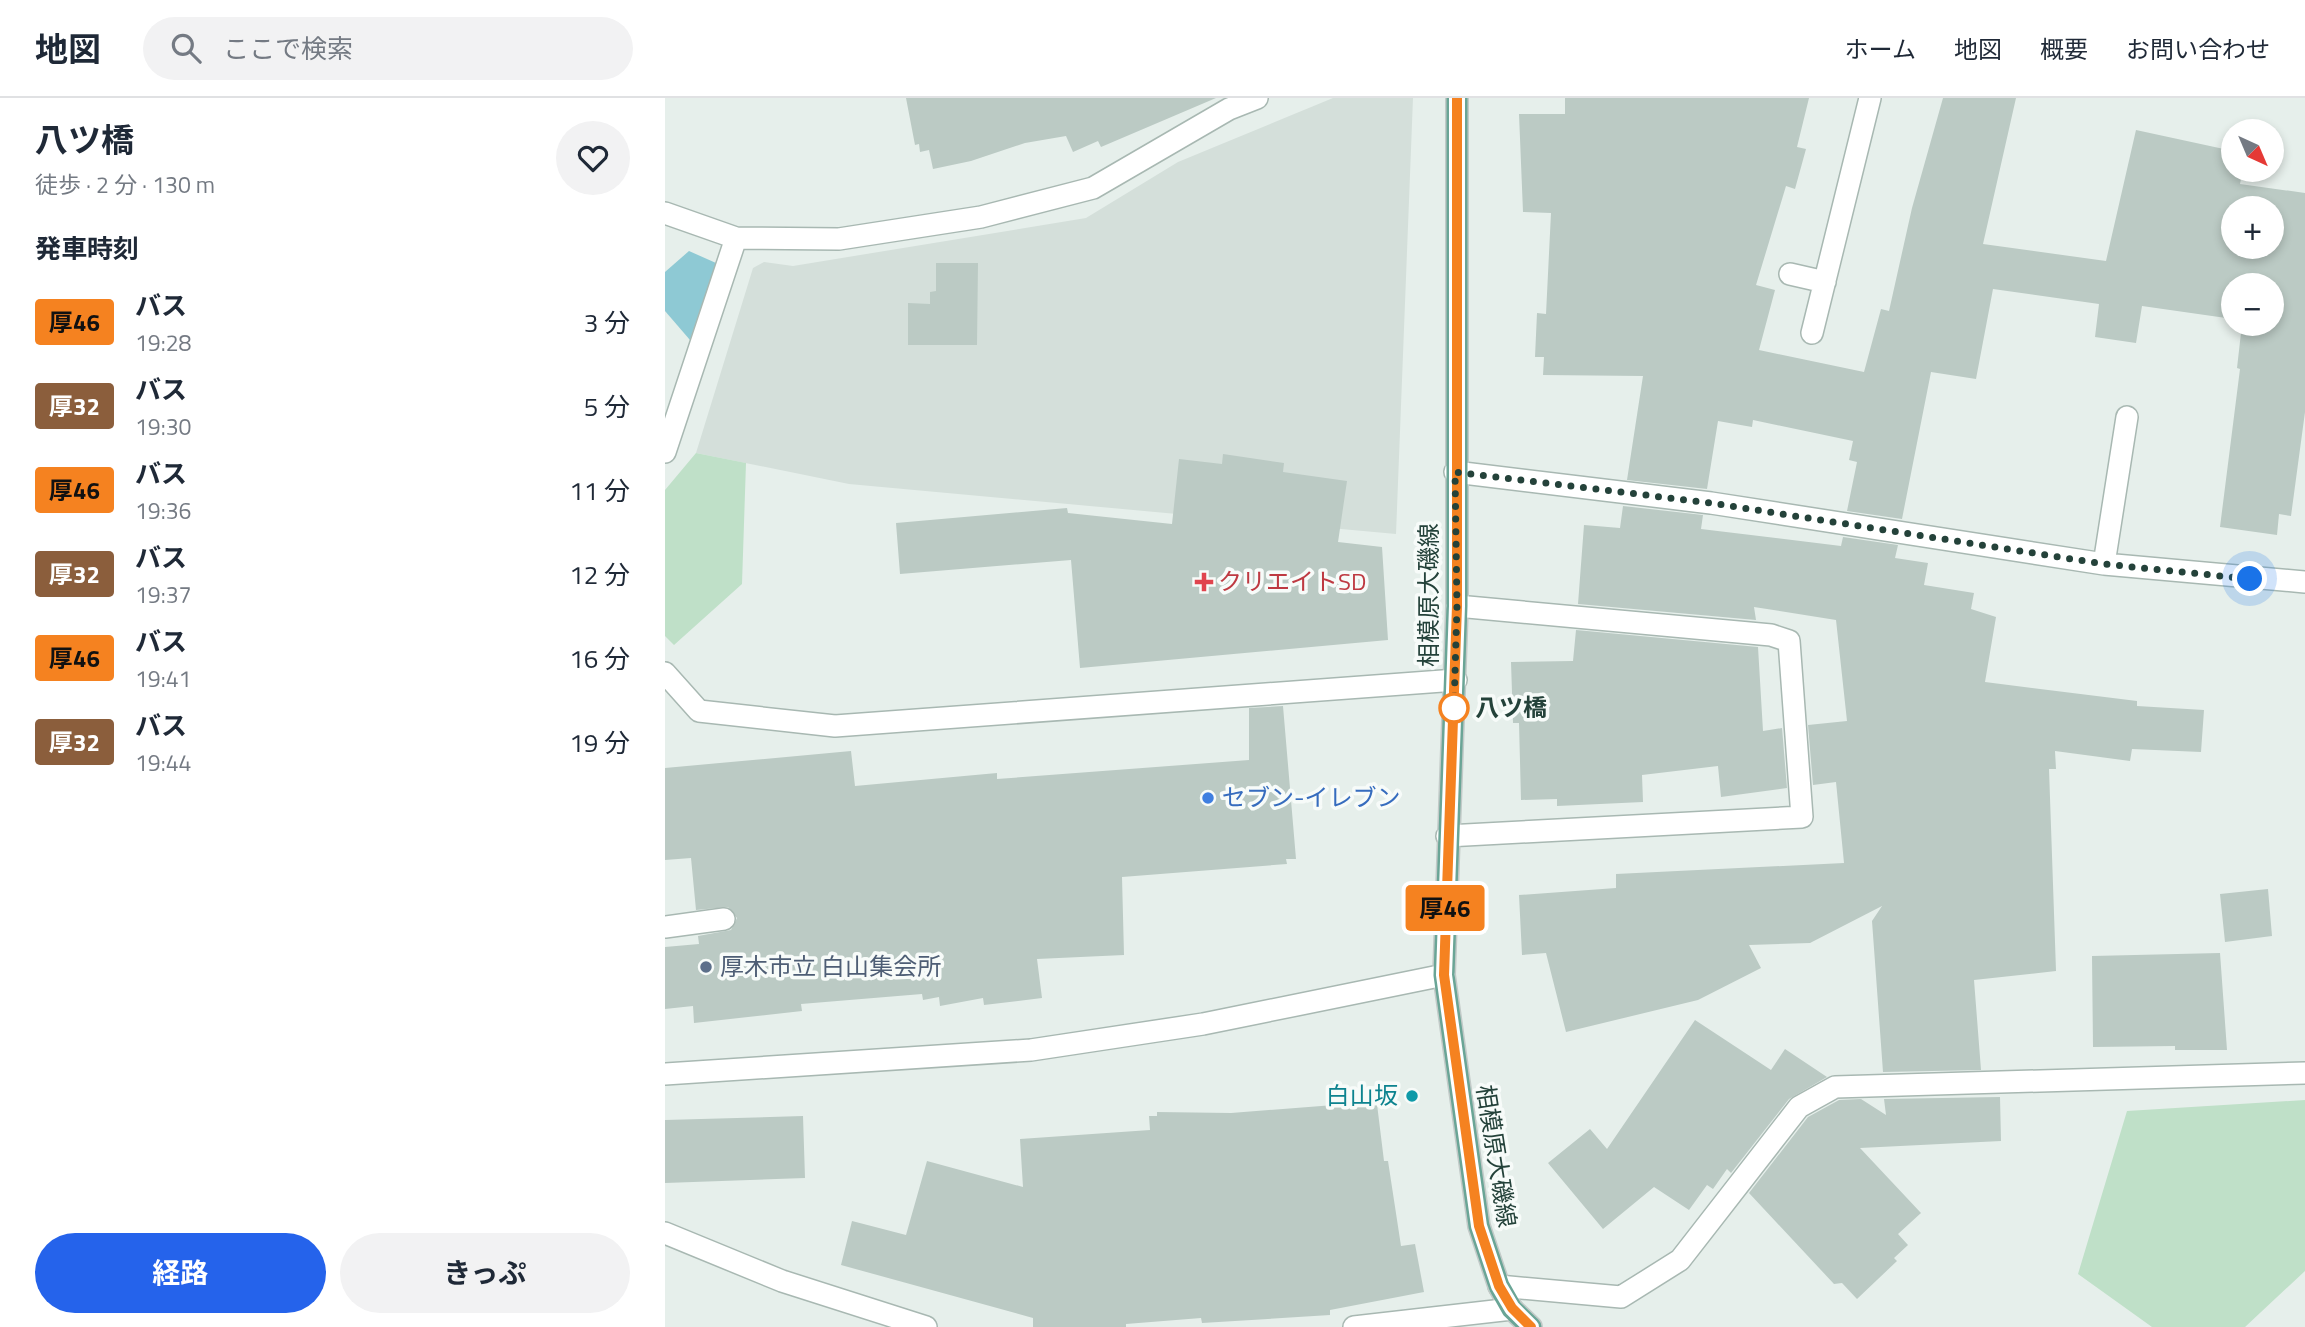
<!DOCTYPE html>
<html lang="ja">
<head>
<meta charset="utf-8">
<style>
	body { margin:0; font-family:"Titillium Web","Noto Sans JP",sans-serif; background:#f2f2f3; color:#1f2937; height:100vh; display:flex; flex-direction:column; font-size:26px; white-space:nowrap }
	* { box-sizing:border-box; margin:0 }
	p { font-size:23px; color:#747a83 }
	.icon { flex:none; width:38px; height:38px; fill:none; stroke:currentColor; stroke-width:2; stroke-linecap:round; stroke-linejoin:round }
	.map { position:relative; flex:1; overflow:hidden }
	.details { display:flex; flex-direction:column; background:#fff; width:665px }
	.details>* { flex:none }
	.badge { padding:0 14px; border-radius:5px; font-size:24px; line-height:46px }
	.needle { width:46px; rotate:136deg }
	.buttons { position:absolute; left:1556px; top:21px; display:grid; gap:14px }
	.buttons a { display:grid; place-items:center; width:63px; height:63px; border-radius:50%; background:#fff; box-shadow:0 4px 10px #0003; font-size:35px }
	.you { position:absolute; width:35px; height:35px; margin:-18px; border:5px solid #fff; border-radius:50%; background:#1a73e8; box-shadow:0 0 0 10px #1a73e833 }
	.map>.badge { position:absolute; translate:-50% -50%; box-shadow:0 0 0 4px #fff }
	h2 { padding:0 35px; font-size:26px; line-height:63px }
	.round { display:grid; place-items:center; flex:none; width:74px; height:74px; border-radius:37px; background:#f2f2f3 }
	.overview { display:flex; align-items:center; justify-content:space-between; height:119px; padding:0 35px }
	h1 { font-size:33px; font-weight:700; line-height:52px }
	.cta { display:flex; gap:14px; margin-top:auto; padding:14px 35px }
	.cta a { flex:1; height:80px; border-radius:42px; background:#2563eb; color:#fff; font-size:28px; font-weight:700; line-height:80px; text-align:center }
	.cta a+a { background:#f2f2f3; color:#1f2937 }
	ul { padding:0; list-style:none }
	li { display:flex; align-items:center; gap:21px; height:84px; padding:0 35px }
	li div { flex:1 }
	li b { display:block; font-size:26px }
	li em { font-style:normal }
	li .badge { min-width:77px; font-weight:700; text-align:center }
	header { display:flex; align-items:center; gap:42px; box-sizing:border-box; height:98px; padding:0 35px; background:#fff; border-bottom:2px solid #e0e1e3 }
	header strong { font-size:33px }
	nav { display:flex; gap:38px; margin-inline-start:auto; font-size:24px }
	.search { width:490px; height:63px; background:#f2f2f3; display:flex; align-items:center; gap:18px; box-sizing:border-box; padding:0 24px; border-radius:38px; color:#747a83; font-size:26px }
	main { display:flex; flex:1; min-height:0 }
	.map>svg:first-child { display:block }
</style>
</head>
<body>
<header>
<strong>地図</strong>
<div class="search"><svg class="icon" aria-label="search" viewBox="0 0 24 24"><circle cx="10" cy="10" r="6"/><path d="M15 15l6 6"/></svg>ここで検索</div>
<nav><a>ホーム</a><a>地図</a><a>概要</a><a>お問い合わせ</a></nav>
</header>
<main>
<section class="details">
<div class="overview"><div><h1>八ツ橋</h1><p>徒歩 · 2 分 · 130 m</p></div><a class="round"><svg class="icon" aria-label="heart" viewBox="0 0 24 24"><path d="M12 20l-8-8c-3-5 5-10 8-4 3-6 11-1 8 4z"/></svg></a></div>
<h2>発車時刻</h2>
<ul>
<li><span class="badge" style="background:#f58220;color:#111">厚46</span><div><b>バス</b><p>19:28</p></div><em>3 分</em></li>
<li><span class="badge" style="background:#8b5e3c;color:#fff">厚32</span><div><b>バス</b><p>19:30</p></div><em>5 分</em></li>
<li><span class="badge" style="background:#f58220;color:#111">厚46</span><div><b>バス</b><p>19:36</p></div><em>11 分</em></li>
<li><span class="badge" style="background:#8b5e3c;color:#fff">厚32</span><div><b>バス</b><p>19:37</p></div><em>12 分</em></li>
<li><span class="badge" style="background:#f58220;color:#111">厚46</span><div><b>バス</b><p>19:41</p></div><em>16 分</em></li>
<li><span class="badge" style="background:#8b5e3c;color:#fff">厚32</span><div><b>バス</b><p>19:44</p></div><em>19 分</em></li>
</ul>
<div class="cta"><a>経路</a><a>きっぷ</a></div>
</section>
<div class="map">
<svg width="1640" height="1229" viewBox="0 0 1640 1229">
	<rect width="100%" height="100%" fill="#e6efeb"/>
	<!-- built -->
	<path fill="#d4dfda" d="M 668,0 L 748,0 L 731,436 L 184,386 L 31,355 L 88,170 L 99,164 L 128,168 L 421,120 L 513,64 Z"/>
	<!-- green -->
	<path fill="#bfe0c8" d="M 31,355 L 81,365 L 77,486 L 9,547 L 0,538 L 0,392 Z
		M 1640,1002 L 1640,1173 L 1580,1229 L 1487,1229 L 1413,1176 L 1462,1013 Z"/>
	<!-- water -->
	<path fill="#8ec9d4" d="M 24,153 L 51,165 L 25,242 L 0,213 L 0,174 Z"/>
	<!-- building -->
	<path fill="#bbcac4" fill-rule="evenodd" d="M 241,0 L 551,0 L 436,49 L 433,43 L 408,54 L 401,38 L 360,45 L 306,63 L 268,71 L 264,52 L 255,54 L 254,46 L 250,47 Z
		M 900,0 L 1144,0 L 1132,49 L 1141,51 L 1130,91 L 1121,88 L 1091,187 L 1110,192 L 1094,252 L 1199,274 L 1216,211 L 1224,213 L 1247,110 L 1278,0 L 1351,0 L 1318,146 L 1441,163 L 1471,32 L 1568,53 L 1568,72 L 1578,72 L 1575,86 L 1640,95 L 1640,314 L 1626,418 L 1614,416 L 1612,437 L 1555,429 L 1575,271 L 1572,270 L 1577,226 L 1606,226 L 1606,187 L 1568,187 L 1568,221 L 1477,208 L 1471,245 L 1430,239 L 1434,206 L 1328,191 L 1311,281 L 1266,274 L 1237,421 L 1182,413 L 1192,364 L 1184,362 L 1188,343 L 1088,322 L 1087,329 L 1053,323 L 1042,391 L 962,382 L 978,278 L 878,277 L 879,259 L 870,259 L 872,215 L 881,216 L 886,115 L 858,114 L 854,16 L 900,16 ZM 1568,110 L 1606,110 L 1606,149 L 1568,149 Z
		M 271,165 L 313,165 L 312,247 L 243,247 L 243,205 L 265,206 L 265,194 L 271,193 Z
		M 558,356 L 619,365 L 618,374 L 682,383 L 673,444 L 717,449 L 723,542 L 415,570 L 406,462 L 235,476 L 231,425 L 402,410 L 403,415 L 507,426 L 514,361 L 557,366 Z
		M 958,408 L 1038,417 L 1036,431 L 1176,448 L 1178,439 L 1233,447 L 1230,460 L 1263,465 L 1259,487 L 1309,495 L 1306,511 L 1331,519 L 1320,584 L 1472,603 L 1472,608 L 1539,612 L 1536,654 L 1467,651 L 1465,663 L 1390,653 L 1391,671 L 1384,671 L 1391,873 L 1309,882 L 1316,972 L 1218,974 L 1207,823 L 1217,808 L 1145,845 L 1084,847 L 1096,870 L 1033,902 L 901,934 L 881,855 L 857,857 L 854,797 L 951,790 L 951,776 L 1179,765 L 1171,684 L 1148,687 L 1143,627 L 1182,623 L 1171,522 L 1089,509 L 1091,522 L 913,506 L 919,427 L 955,430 Z
		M 911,532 L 1093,549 L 1098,633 L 1117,630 L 1122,690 L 1056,699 L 1053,668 L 977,677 L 978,704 L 892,708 L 892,701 L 856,702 L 854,625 L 848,625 L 846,564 L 908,563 Z
		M 618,608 L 631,761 L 621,761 L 622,766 L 457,779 L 459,857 L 372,861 L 377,900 L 319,907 L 318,900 L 275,908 L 274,899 L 258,902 L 257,896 L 136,906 L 137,913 L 29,925 L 28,908 L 0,911 L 0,849 L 34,846 L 33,838 L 66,832 L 72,820 L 63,809 L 31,812 L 26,760 L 0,762 L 0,670 L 186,653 L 190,688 L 332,675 L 332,681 L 584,662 L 584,610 Z
		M 1603,791 L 1607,838 L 1560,844 L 1555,796 Z
		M 1555,855 L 1562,952 L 1510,952 L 1510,948 L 1428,949 L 1427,858 Z
		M 1030,922 L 1106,972 L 1120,951 L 1162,979 L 1124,1001 L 1066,1075 L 1062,1071 L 1048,1091 L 1042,1087 L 1024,1112 L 989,1089 L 938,1131 L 883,1065 L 925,1031 L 942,1051 Z
		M 711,998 L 719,1063 L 723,1063 L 736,1148 L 750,1146 L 759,1194 L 665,1212 L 665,1217 L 537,1225 L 536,1220 L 461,1226 L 461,1229 L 368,1229 L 368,1220 L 176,1167 L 187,1123 L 241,1137 L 262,1063 L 358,1089 L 355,1041 L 485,1032 L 484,1018 L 492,1018 L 492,1014 L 566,1015 L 669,1007 L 667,999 Z
		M 1335,999 L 1336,1043 L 1195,1050 L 1256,1115 L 1233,1136 L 1243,1147 L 1229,1160 L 1232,1163 L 1192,1201 L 1177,1185 L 1169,1186 L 1084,1095 L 1143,1019 L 1174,1002 L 1196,1001 L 1221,1017 L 1219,1001 Z
		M 138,1018 L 140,1080 L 0,1085 L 0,1022 Z"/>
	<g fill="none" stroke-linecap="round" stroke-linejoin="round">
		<!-- minor casing -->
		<g stroke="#a8b8b2" stroke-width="24">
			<path id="minor" d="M 0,115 L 71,140 L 174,141 L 316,119 L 428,90 L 564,11 L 592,0
				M 1125,176 L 1160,184
				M 1147,235 L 1205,0
				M 0,354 L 71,140
				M 790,374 L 1046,405 L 1439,466 L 1640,484
				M 1439,466 L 1462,319
				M 0,575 L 34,613 L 170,628 L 791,582
				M 782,738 L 1137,719 L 1124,543 L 1106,537 L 792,508
				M 0,829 L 59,821
				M 0,976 L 366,952 L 538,926 L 779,877
				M 0,1135 L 117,1183 L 261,1229
				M 834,1188 L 956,1199 L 1015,1162 L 1134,1009 L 1170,989 L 1640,975
				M 689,1229 L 847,1211"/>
		</g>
		<!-- major casing -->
		<g stroke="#c2cac8" stroke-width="24">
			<path id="major" d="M 792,0 L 792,508 L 779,877 L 814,1128 L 834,1188 L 847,1211 L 866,1229"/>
		</g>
		<!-- minor -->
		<use href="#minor" stroke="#fff" stroke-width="21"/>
		<!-- major -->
		<use href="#major" stroke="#6aa596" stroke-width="21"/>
	</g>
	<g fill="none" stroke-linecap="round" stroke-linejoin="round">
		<!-- line casing -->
		<g stroke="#fff" stroke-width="16">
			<path id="line" d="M 792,0 L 792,508 L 779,877 L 814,1128 L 834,1188 L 847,1210 L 866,1229"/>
		</g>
		<!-- line -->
		<use href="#line" stroke="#f58220" stroke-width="10"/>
		<!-- walk -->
		<path stroke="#24423a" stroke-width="7" stroke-dasharray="0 12.6" d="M 789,610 L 792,508 L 790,374 L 1046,405 L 1439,466 L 1585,481"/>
	</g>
	<!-- markers -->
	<path fill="#e0444e" stroke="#f7fbf9" stroke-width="2.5" d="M535.5 473.5h7v7h7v7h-7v7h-7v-7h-7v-7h7z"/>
	<circle fill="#fff" stroke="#f58220" stroke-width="3.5" cx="789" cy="610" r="14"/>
	<circle fill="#3f7fe0" stroke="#f7fbf9" stroke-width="2.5" cx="543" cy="700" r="7"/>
	<circle fill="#5c6f8a" stroke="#f7fbf9" stroke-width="2.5" cx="41" cy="869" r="7"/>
	<circle fill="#0f9aa8" stroke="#f7fbf9" stroke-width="2.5" cx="747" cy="998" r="7"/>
	<g text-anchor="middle" stroke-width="7" stroke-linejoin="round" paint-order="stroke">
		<!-- health labels -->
		<g font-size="24" fill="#be3a42" stroke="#f7fbf9" text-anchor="start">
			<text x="553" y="492">クリエイトSD</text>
		</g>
		<!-- street labels -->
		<g font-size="24" fill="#24423a" stroke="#f7fbf9">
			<text transform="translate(764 497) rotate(-90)" y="8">相模原大磯線</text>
			<text transform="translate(831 1058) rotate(81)" y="8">相模原大磯線</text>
		</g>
		<!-- stop labels -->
		<g font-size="24" font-weight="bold" fill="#24423a" stroke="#f7fbf9" text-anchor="start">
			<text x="810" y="618">八ツ橋</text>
		</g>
		<!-- shop labels -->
		<g font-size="24" fill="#366cbe" stroke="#f7fbf9" text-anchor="start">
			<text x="557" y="708">セブン-イレブン</text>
		</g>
		<!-- service labels -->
		<g font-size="24" fill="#4e5e75" stroke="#f7fbf9" text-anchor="start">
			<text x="55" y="877">厚木市立 白山集会所</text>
		</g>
		<!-- culture labels -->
		<g font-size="24" fill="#0d838f" stroke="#f7fbf9" text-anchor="end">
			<text x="733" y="1006">白山坂</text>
		</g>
	</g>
</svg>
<div class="buttons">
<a><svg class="needle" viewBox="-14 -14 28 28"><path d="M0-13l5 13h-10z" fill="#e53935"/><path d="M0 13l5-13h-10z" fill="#747a83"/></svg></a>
<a>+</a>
<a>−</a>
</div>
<div class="you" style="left:1585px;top:481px"></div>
<b class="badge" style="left:780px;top:810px;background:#f58220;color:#111">厚46</b>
</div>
</main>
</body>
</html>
